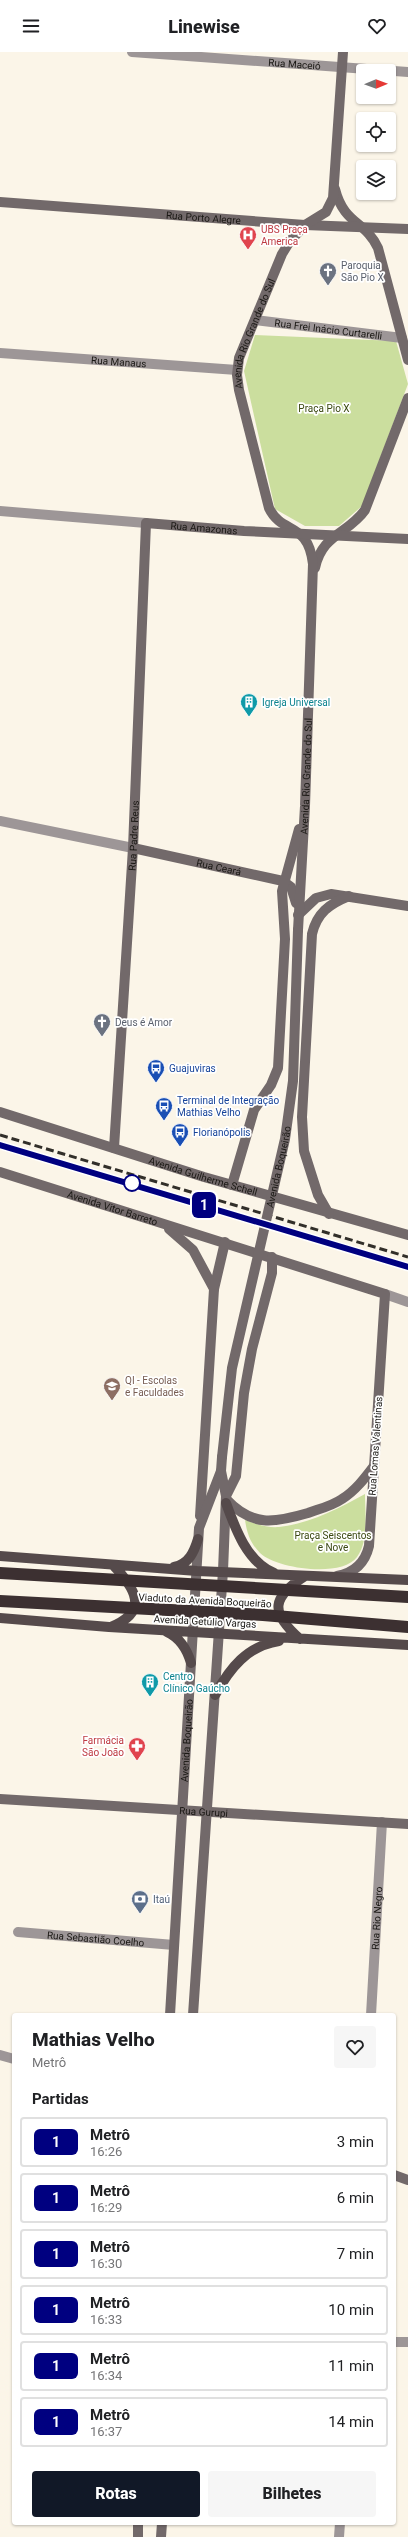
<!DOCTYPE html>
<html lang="pt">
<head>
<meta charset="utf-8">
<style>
	body { margin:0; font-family:Roboto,sans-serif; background:#f6f6f6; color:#202124; height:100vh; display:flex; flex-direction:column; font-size:15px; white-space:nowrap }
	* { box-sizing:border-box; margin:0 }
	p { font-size:13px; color:#757577 }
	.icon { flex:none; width:22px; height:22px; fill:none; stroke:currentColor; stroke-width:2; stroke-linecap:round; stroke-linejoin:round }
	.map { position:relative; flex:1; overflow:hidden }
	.panel { position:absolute; left:12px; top:1961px; width:384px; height:512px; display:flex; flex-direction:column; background:#fff; border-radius:4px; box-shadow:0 1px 3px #0004 }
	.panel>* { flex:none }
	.badge { padding:0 8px; border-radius:6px; font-size:14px; line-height:26px }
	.needle { width:26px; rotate:89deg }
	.fabs { position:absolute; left:356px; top:12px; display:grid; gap:8px }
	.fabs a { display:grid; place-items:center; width:40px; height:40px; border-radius:4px; background:#fff; box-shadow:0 1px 3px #0004; font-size:20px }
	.map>.badge { position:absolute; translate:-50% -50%; box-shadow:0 0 0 2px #fff }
	h2 { padding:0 20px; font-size:15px; line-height:36px }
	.round { display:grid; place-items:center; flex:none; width:42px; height:42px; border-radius:4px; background:#f6f6f6 }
	.head { display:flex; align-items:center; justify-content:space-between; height:68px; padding:0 20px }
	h1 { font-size:19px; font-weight:800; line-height:30px }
	.action { display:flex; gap:8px; margin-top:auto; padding:8px 20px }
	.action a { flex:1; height:46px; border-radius:4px; background:#111827; color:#fff; font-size:16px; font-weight:800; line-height:46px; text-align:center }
	.action a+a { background:#f6f6f6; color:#202124 }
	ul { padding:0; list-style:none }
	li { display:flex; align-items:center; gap:12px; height:50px; margin:0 8px 6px; padding:0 12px; border:2px solid #e0e0e0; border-radius:4px }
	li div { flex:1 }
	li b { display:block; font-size:15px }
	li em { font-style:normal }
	li .badge { min-width:44px; font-weight:700; text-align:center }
	header { display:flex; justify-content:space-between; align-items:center; height:52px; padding:0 20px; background:#fff; font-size:18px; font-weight:800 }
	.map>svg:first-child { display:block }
</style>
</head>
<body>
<header><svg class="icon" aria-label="menu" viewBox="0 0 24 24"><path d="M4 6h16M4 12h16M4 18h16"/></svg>Linewise<svg class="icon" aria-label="heart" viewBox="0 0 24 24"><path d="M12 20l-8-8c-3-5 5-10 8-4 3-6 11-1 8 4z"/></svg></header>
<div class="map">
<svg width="408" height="2485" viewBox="0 0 408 2485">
	<rect width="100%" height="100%" fill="#fbf5e8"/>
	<!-- green -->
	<path fill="#cbde9e" d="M 255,283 L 396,289 L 408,332 L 362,454 L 339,474 L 305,474 L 275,457 L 244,319 Z
		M 365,1442 C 365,1461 369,1489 357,1505 C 342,1526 277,1517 260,1501 C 250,1491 247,1481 245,1468 C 256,1472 267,1476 279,1475 C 309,1472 340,1456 365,1442 Z"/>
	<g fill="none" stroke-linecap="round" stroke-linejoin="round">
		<!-- street -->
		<g stroke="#9d9697" stroke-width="10">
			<path id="s1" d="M 132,0 L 408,20"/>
			<path id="s2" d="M 255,268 L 402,286"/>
			<path id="s3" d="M 0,301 L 237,318"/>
			<path d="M 0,459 L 146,471"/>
			<path d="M 0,769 L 133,796"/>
			<path d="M 385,1242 L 408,1250"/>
			<path id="s4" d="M 18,1880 L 174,1893"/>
			<path id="s5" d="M 371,1963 L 382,1770"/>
			<path d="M 0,2003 L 14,2007"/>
			<path d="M 394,2290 L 408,2290"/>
			<path d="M 339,2485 L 340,2471"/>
		</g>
		<!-- secondary -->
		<g stroke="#72696a" stroke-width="10">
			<path d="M 335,137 C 344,173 366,169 378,196 L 408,308"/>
			<path id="s6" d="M 0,150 L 305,173 L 408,177"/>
			<path d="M 315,516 C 322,482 348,482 365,458 L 408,346"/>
			<path id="s7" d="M 133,796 L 283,829 L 291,835 L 296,851"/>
			<path d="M 298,863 L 316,846 L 331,842 L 408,854"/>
			<path id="s8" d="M 298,878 L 305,754 L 313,512 C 308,469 282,483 269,456 L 239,338 L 237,323 L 239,306 L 282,202 L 290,189 L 305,173 L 326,160 L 333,146 L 343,0"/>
			<path id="s9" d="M 0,1060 L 204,1125 L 408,1183"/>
			<path id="s10" d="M 114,1096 L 133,796 L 146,471 L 244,479 L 408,487"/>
			<path id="s11" d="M 0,1120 L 385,1242 L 369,1494 C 365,1511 354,1521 337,1524"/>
			<path d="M 232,1133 L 254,1058 L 271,1033 L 278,1016 L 285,887 L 282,839 L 299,777"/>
			<path d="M 329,1162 L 318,1143 L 304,1099 L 302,1065 L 312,882 C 317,861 329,852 349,844"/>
			<path d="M 169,1177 L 193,1198 L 214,1237"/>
			<path d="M 226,1444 L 236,1424 L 244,1341 L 252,1297 L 272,1221 L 272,1205"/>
			<path d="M 226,1447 C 252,1475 274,1471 308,1461 C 319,1457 332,1454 342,1447 C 355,1439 365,1426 374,1414"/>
			<path d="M 200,1464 L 214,1237 L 225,1190"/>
			<path id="s12" d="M 0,1747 L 408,1772"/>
			<path id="s13" d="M 170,1963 L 199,1476 L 221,1419"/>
			<path d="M 193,1963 L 223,1519 L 226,1444 L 221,1419 L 222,1405"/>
			<path d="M 394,2123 L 408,2128"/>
			<path d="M 138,2485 L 138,2471"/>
			<path d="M 161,2485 L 162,2471"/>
		</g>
		<!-- primary -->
		<path stroke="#554a4b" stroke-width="10" d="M 226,1451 C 235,1476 247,1510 274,1521
			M 0,1504 L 197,1519 L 408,1528
			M 174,1515 C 189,1512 194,1500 198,1487
			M 0,1566 L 109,1575 L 408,1593
			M 111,1575 C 150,1559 135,1536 113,1513
			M 167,1580 C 180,1586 187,1597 191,1611
			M 300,1587 C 269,1560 272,1545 305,1524
			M 215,1643 C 230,1616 247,1594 279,1589"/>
		<!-- rail -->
		<path stroke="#322f2a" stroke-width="3" stroke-dasharray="8 4" stroke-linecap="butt" d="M 0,1083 L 408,1205
			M 0,1093 L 408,1215"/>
		<!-- secondary-bridge -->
		<path stroke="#72696a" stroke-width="10" id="s14" d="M 222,1405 L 232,1316 L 285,1087 L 293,1029 L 298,878"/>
		<!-- highway-bridge -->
		<path stroke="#3c3031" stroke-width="12" d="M 0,1521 L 408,1545
			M 0,1549 L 263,1563 L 408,1575"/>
	</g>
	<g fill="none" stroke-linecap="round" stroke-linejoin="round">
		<!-- line casing -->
		<g stroke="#fff" stroke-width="9">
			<path id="line" d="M 0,1093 L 408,1215"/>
		</g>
		<!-- line -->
		<use href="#line" stroke="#000080" stroke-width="6"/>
	</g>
	<!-- icons -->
	<defs>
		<g id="hospital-pin" transform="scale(0.9)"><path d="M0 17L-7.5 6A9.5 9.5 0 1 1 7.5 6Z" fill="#e0444e" stroke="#fff"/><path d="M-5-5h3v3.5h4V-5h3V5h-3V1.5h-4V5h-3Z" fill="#fff"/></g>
		<g id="church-pin" transform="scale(0.9)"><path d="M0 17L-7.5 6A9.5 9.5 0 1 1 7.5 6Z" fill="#6b7280" stroke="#fff"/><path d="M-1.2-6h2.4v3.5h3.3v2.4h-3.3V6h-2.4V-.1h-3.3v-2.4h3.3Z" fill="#fff"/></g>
		<g id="building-pin" transform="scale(0.9)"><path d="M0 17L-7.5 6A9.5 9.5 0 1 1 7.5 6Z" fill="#0f9aa8" stroke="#fff"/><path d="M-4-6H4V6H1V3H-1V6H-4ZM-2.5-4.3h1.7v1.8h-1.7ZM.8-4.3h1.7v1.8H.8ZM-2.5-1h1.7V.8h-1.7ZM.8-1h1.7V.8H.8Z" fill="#fff"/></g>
		<g id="bus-pin" transform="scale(0.9)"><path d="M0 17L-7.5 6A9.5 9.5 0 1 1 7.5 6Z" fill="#1a4fb4" stroke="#fff"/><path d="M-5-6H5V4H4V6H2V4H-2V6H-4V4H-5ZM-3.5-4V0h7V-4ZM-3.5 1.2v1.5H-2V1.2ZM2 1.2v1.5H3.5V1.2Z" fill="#fff"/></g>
		<g id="school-pin" transform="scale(0.9)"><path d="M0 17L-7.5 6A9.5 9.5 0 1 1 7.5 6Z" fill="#8d6e63" stroke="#fff"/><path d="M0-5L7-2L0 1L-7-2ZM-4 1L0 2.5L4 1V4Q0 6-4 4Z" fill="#fff"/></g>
		<g id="pharmacy-pin" transform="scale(0.9)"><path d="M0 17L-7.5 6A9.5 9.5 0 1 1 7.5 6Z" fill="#e0444e" stroke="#fff"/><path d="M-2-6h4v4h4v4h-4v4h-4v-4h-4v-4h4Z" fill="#fff"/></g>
		<g id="bank-pin" transform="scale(0.9)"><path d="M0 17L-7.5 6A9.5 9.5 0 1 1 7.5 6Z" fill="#5c6f8a" stroke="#fff"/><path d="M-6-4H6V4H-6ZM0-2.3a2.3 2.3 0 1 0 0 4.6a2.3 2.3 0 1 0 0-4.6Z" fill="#fff"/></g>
	</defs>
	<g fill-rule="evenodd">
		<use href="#hospital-pin" x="248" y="183"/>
		<use href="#church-pin" x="328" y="219"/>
		<use href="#building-pin" x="249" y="650"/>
		<use href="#church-pin" x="102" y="970"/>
		<use href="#bus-pin" x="156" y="1016"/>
		<use href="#bus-pin" x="164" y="1054"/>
		<use href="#bus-pin" x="180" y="1080"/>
		<use href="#school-pin" x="112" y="1334"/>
		<use href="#building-pin" x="150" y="1630"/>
		<use href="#pharmacy-pin" x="137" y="1694"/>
		<use href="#bank-pin" x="140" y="1847"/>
	</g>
	<!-- markers -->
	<circle fill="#fff" stroke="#000080" stroke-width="2" cx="132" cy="1131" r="8"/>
	<g text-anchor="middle" stroke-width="3.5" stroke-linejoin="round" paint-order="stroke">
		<!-- street labels -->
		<g font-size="10" fill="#1a1814" stroke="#fff">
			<text dy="4" stroke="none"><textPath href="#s1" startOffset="163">Rua Maceió</textPath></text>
			<text dy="4" stroke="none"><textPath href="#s6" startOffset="204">Rua Porto Alegre</textPath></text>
			<text dy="4" stroke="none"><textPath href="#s2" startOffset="74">Rua Frei Inácio Curtarelli</textPath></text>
			<text dy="4" stroke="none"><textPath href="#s8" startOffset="622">Avenida Rio Grande do Sul</textPath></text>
			<text dy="4" stroke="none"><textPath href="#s3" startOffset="119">Rua Manaus</textPath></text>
			<text dy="4" stroke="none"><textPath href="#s10" startOffset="684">Rua Amazonas</textPath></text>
			<text dy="4" stroke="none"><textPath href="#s8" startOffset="154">Avenida Rio Grande do Sul</textPath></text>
			<text dy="4" stroke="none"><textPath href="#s10" startOffset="313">Rua Padre Reus</textPath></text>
			<text dy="4" stroke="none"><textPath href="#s7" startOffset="88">Rua Ceará</textPath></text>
			<text dy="4" stroke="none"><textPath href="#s14" startOffset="296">Avenida Boqueirão</textPath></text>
			<text dy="4" stroke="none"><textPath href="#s9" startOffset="213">Avenida Guilherme Schell</textPath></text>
			<text dy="4" stroke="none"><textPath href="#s11" startOffset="118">Avenida Vitor Barreto</textPath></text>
			<text transform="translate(375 1394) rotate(-86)" y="4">Rua Lomas Valentinas</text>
			<text transform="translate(205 1548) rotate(3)" y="4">Viaduto da Avenida Boqueirão</text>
			<text transform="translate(205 1569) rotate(3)" y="4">Avenida Getúlio Vargas</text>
			<text dy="4" stroke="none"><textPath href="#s13" startOffset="275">Avenida Boqueirão</textPath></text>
			<text dy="4" stroke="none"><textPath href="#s12" startOffset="204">Rua Gurupi</textPath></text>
			<text dy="4" stroke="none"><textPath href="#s5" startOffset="97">Rua Rio Negro</textPath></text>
			<text dy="4" stroke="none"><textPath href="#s4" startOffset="78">Rua Sebastião Coelho</textPath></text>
		</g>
		<!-- health labels -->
		<g font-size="10" fill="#be3a42" stroke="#fff" text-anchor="start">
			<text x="261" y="181">UBS Praça<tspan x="261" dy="12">America</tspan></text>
			<text x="124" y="1692" text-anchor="end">Farmácia<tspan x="124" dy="12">São João</tspan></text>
		</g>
		<!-- worship labels -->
		<g font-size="10" fill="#5b616d" stroke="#fff" text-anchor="start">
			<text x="341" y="217">Paroquia<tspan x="341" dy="12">São Pio X</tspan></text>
			<text x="115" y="974">Deus é Amor</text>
		</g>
		<!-- park labels -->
		<g font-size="10" fill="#3a4811" stroke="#fff">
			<text x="324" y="360">Praça Pio X</text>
			<text x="333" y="1487">Praça Seiscentos<tspan x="333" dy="12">e Nove</tspan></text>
		</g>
		<!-- culture labels -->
		<g font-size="10" fill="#0d838f" stroke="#fff" text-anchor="start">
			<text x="262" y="654">Igreja Universal</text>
			<text x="163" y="1628">Centro<tspan x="163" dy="12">Clínico Gaúcho</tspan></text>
		</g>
		<!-- transit labels -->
		<g font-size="10" fill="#164399" stroke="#fff" text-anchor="start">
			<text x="169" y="1020">Guajuviras</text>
			<text x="177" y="1052">Terminal de Integração<tspan x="177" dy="12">Mathias Velho</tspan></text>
			<text x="193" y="1084">Florianópolis</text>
		</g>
		<!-- education labels -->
		<g font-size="10" fill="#785e54" stroke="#fff" text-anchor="start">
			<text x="125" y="1332">QI - Escolas<tspan x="125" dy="12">e Faculdades</tspan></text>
		</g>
		<!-- service labels -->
		<g font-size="10" fill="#4e5e75" stroke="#fff" text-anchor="start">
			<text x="153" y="1851">Itaú</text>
		</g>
	</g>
</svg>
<div class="fabs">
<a><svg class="needle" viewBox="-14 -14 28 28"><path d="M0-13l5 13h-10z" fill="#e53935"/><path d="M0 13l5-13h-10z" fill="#757577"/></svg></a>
<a><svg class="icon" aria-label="locate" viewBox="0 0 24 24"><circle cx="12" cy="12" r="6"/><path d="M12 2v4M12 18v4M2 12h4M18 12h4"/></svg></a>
<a><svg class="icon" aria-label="layers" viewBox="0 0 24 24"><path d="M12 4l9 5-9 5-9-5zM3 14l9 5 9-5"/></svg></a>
</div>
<b class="badge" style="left:204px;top:1153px;background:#000080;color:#fff">1</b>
<section class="panel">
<div class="head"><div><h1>Mathias Velho</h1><p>Metrô</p></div><a class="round"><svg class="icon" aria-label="heart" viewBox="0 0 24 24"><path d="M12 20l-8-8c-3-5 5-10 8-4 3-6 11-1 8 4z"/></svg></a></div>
<h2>Partidas</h2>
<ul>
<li><span class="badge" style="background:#000080;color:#fff">1</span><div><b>Metrô</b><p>16:26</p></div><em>3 min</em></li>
<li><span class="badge" style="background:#000080;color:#fff">1</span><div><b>Metrô</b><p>16:29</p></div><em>6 min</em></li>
<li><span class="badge" style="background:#000080;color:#fff">1</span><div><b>Metrô</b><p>16:30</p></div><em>7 min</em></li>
<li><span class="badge" style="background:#000080;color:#fff">1</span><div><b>Metrô</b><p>16:33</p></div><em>10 min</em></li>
<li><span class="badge" style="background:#000080;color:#fff">1</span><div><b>Metrô</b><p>16:34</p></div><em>11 min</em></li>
<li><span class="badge" style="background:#000080;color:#fff">1</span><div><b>Metrô</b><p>16:37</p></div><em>14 min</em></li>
</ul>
<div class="action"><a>Rotas</a><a>Bilhetes</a></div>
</section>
</div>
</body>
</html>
